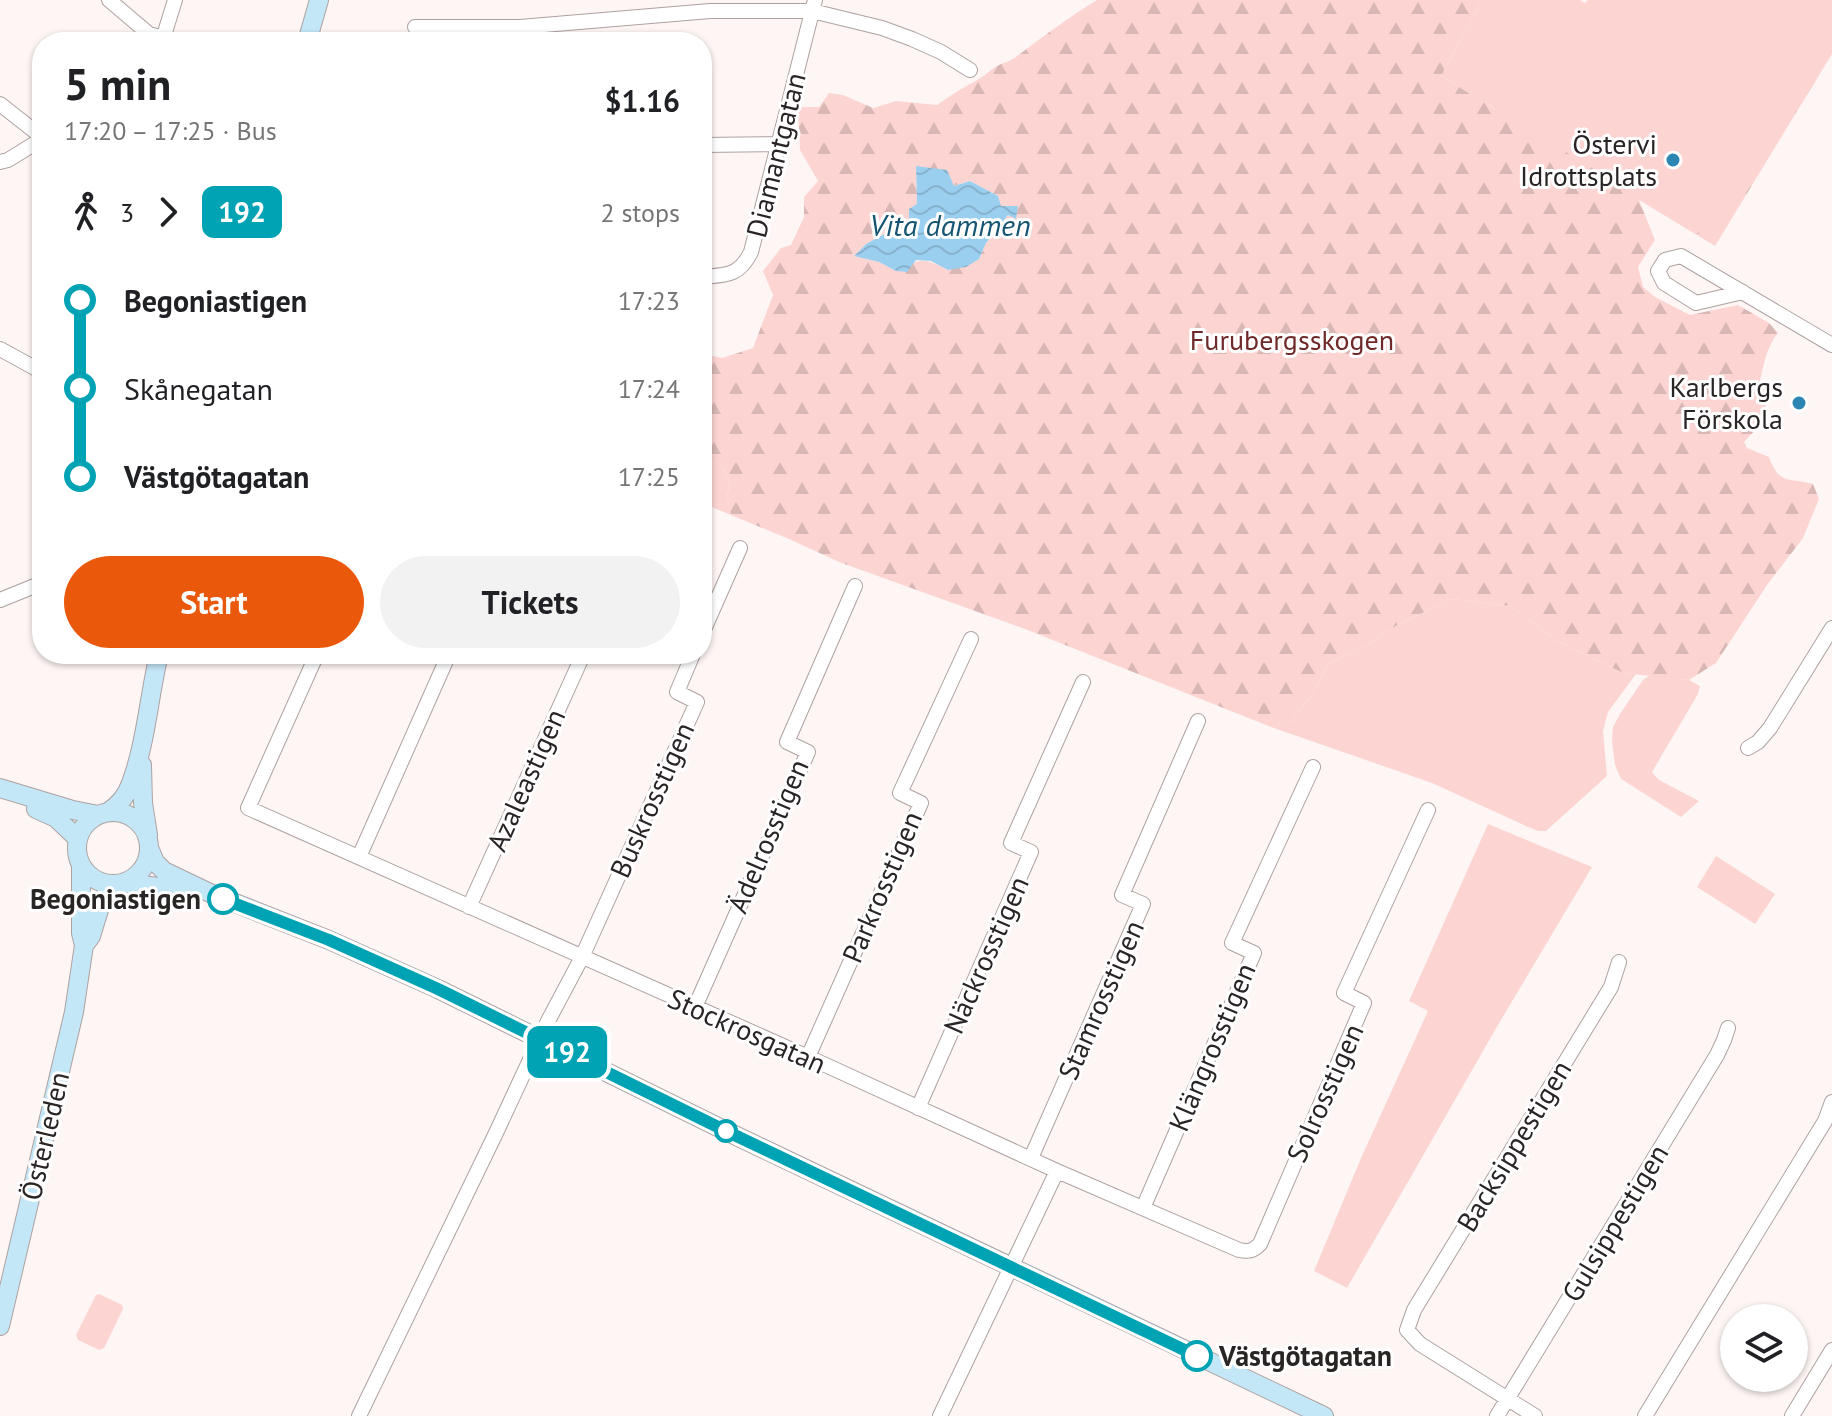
<!DOCTYPE html>
<html lang="en">
<head>
<meta charset="utf-8">
<style>
	body { margin:0; font-family:"PT Sans",sans-serif; background:#f2f2f2; color:#202124; height:100vh; display:flex; flex-direction:column; font-size:30px; white-space:nowrap }
	* { box-sizing:border-box; margin:0 }
	p { font-size:26px; color:#757577 }
	.icon { flex:none; width:44px; height:44px; fill:none; stroke:currentColor; stroke-width:2; stroke-linecap:round; stroke-linejoin:round }
	.map { position:relative; flex:1; overflow:hidden }
	.sheet { position:absolute; left:32px; top:32px; width:680px; height:632px; display:flex; flex-direction:column; background:#fff; border-radius:32px; box-shadow:0 2px 6px #0004 }
	.sheet>* { flex:none }
	.badge { padding:0 16px; border-radius:12px; font-size:28px; line-height:52px }
	.buttons { position:absolute; left:1720px; top:1304px; display:grid; gap:16px }
	.buttons a { display:grid; place-items:center; width:88px; height:88px; border-radius:50%; background:#fff; box-shadow:0 2px 6px #0004; font-size:40px }
	.map>.badge { position:absolute; translate:-50% -50%; box-shadow:0 0 0 4px #fff }
	.legs { display:flex; align-items:center; gap:12px; height:88px; padding:0 32px; font-size:26px }
	.legs p { margin-inline-start:auto }
	.head { display:flex; align-items:center; justify-content:space-between; height:136px; padding:0 32px }
	h1 { font-size:44px; font-weight:600; line-height:60px }
	.primary-button { display:flex; gap:16px; margin-top:auto; padding:16px 32px }
	.primary-button a { flex:1; height:92px; border-radius:48px; background:#ea580c; color:#fff; font-size:32px; font-weight:600; line-height:92px; text-align:center }
	.primary-button a+a { background:#f2f2f2; color:#202124 }
	ul { padding:0 32px; list-style:none }
	li { display:flex; align-items:center; gap:28px; height:88px; font-size:30px }
	li i { display:grid; place-items:center; width:12px; height:100%; margin:0 10px; background:currentColor }
	li i::after { content:''; width:20px; height:20px; margin:-10px; border:6px solid; border-radius:50%; background:#fff }
	li p { margin-inline-start:auto }
	li:first-child i { background:linear-gradient(#0000 50%,currentColor 0) }
	li:last-child i { background:linear-gradient(currentColor 50%,#0000 0) }
	.map>svg:first-child { display:block }
</style>
</head>
<body>
<div class="map">
<svg width="1832" height="1416" viewBox="0 0 1832 1416">
	<defs>
		<pattern id="forest-firs" width="22" height="20" patternUnits="userSpaceOnUse" patternTransform="scale(2)"><rect width="22" height="20" fill="#fcd5d3"/><path d="M5 1l3.5 6h-7zM16 11l3.5 6h-7z" fill="#d8b7b5"/></pattern>
		<pattern id="water-waves" width="16" height="10" patternUnits="userSpaceOnUse" patternTransform="scale(2)"><rect width="16" height="10" fill="#9bcfef"/><path d="M0 5q4-4 8 0t8 0" fill="none" stroke="#86b2cd"/></pattern>
	</defs>
	<rect width="100%" height="100%" fill="#fef6f5"/>
	<!-- green -->
	<path fill="#fcd5d3" d="M 1482,0 L 1580,0 L 1585,3 L 1588,0 L 1832,0 L 1832,54 L 1715,244 L 1441,76 Z
		M 702,457 L 722,466 L 730,483 L 727,496 L 731,515 L 702,503 Z
		M 1452,599 L 1511,606 L 1556,640 L 1623,673 L 1636,674 L 1608,712 L 1603,731 L 1607,776 L 1546,831 L 1538,831 L 1528,827 L 1432,783 L 1271,727 L 1291,721 L 1311,696 L 1329,663 L 1365,647 L 1397,625 Z
		M 1650,675 L 1689,680 L 1700,686 L 1698,694 L 1652,772 L 1659,780 L 1699,801 L 1681,817 L 1621,779 L 1615,765 L 1612,742 L 1613,727 L 1620,714 L 1643,680 Z
		M 1488,824 L 1592,867 L 1498,1025 L 1347,1288 L 1314,1271 L 1361,1158 L 1428,1011 L 1409,1001 Z
		M 1716,856 L 1775,894 L 1755,924 L 1697,887 Z
		M 99,1294 L 122,1305 L 123,1309 L 104,1348 L 99,1350 L 78,1340 L 76,1335 L 96,1295 Z"/>
	<!-- forest -->
	<path fill="url(#forest-firs)" fill-rule="evenodd" d="M 1097,0 L 1482,0 L 1441,76 L 1715,243 L 1832,54 L 1715,246 L 1639,200 L 1655,240 L 1638,267 L 1643,287 L 1655,297 L 1690,315 L 1738,305 L 1769,323 L 1778,333 C 1766,347 1763,368 1759,385 L 1767,391 C 1765,420 1764,421 1744,442 L 1747,448 L 1769,457 C 1779,485 1788,477 1813,484 L 1819,499 L 1803,538 L 1767,585 L 1716,663 L 1689,680 L 1623,673 L 1556,640 L 1511,606 L 1452,599 L 1397,625 L 1365,647 L 1329,663 L 1311,696 L 1291,721 L 1271,727 L 1025,629 L 839,562 L 789,539 L 731,515 L 727,496 L 730,483 L 722,466 L 702,457 L 702,354 L 722,358 L 753,348 L 773,295 L 763,271 L 781,248 L 791,245 L 804,217 L 804,197 L 818,181 L 800,150 L 798,107 L 819,107 L 829,93 L 843,95 L 873,108 L 896,101 L 937,105 C 951,95 964,87 979,79 C 986,75 992,68 999,65 C 1005,62 1011,61 1016,57 C 1042,37 1069,17 1097,0 ZM 916,167 L 954,186 L 970,181 L 998,196 L 1000,206 L 1017,206 L 1015,218 L 1008,215 L 986,243 L 979,259 L 948,270 C 923,257 920,258 896,271 L 879,262 L 854,256 L 866,244 L 909,222 L 917,204 Z"/>
	<!-- water -->
	<path fill="url(#water-waves)" d="M 916,166 L 947,170 L 954,186 L 970,181 L 998,196 L 1001,206 L 1018,206 L 1016,219 L 1008,215 L 986,243 L 979,259 L 966,267 L 948,270 L 931,261 L 916,260 L 907,272 L 896,271 L 879,262 L 854,256 L 866,244 L 894,229 L 897,222 L 909,221 L 909,209 L 917,204 Z"/>
	<g fill="none" stroke-linecap="round" stroke-linejoin="round">
		<!-- street casing -->
		<g stroke="#aea1a0" stroke-width="16">
			<path id="street" d="M 109,0 L 149,34 L 163,38
				M 415,27 L 520,27 L 710,11 L 812,11 L 882,28 L 912,39 L 941,52 L 970,70
				M 162,42 L 175,0
				M 0,104 L 42,137
				M 702,145 L 778,144
				M 0,162 L 8,160 L 42,139
				M 702,277 C 727,275 739,276 751,252 L 815,0
				M 1743,292 L 1696,303 L 1664,283 L 1658,271 L 1665,260 L 1681,256 L 1832,345
				M 0,349 L 42,372
				M 0,600 L 42,583
				M 702,634 L 740,548
				M 317,654 L 248,808 L 808,1057 L 1057,1171 L 1239,1250 C 1249,1252 1253,1251 1260,1244 L 1364,1003 L 1344,993 L 1428,810
				M 1748,748 L 1758,742 L 1770,728 L 1832,628
				M 359,857 L 449,654
				M 469,907 L 583,655 L 581,654
				M 695,1007 L 808,752 L 787,742 L 855,586
				M 808,1057 L 921,803 L 900,793 L 971,639
				M 918,1108 L 1031,852 L 1011,843 L 1083,682
				M 1031,1158 L 1143,904 L 1122,895 L 1198,721
				M 1143,1208 L 1254,953 L 1232,943 L 1313,767
				M 359,1416 L 495,1135 L 548,1021 L 582,957 L 697,702 L 677,692 L 693,654
				M 940,1416 L 1057,1171
				M 1497,1416 L 1717,1055 L 1724,1040 L 1728,1028
				M 1535,1416 L 1420,1344 L 1407,1330 L 1414,1310 L 1611,987 L 1619,962
				M 1645,1416 L 1825,1121 L 1832,1102
				M 1792,1416 L 1832,1350"/>
		</g>
		<!-- secondary casing -->
		<g stroke="#aea1a0" stroke-width="20">
			<path id="secondary" d="M 307,42 L 319,0
				M 142,765 L 143,803 L 148,835
				M 0,788 L 73,810 L 98,815
				M 36,809 L 56,818 L 78,839
				M77 848a36 36 0 1 1 72 0a36 36 0 1 1-72 0Z
				M 108,812 C 119,805 127,795 131,783 C 146,743 149,696 159,654
				M 150,850 L 155,862 L 164,871 L 210,893 L 329,940 L 438,989 L 726,1131 L 1324,1416
				M 123,883 L 195,891
				M 86,943 L 91,936 L 102,900 L 115,884
				M 0,1326 L 74,1012 L 84,945 L 81,933 L 81,866"/>
		</g>
		<!-- street -->
		<use href="#street" stroke="#fff" stroke-width="14"/>
		<!-- secondary -->
		<use href="#secondary" stroke="#c4e7f8" stroke-width="18"/>
	</g>
	<g fill="none" stroke-linecap="round" stroke-linejoin="round">
		<!-- line-1 casing -->
		<g stroke="#fff" stroke-width="18">
			<path id="line-1" d="M 223,899 L 329,940 L 438,989 L 726,1131 L 1197,1356"/>
		</g>
		<!-- line-1 -->
		<use href="#line-1" stroke="#00a3b4" stroke-width="12"/>
	</g>
	<!-- markers -->
	<g fill="#2b86b3" stroke="#fff" stroke-width="3">
		<circle cx="1673" cy="160" r="8"/>
		<circle cx="1799" cy="403" r="8"/>
	</g>
	<g fill="#fff" stroke="#00a3b4" stroke-width="4">
		<circle cx="223" cy="899" r="14"/>
		<circle cx="726" cy="1131" r="10"/>
		<circle cx="1197" cy="1356" r="14"/>
	</g>
	<g text-anchor="middle" stroke-width="6" stroke-linejoin="round" paint-order="stroke">
		<!-- poi labels -->
		<g font-size="28" fill="#2a2525" stroke="#fff" text-anchor="end">
			<text x="1657" y="154">Östervi<tspan x="1657" dy="32">Idrottsplats</tspan></text>
			<text x="1783" y="397">Karlbergs<tspan x="1783" dy="32">Förskola</tspan></text>
		</g>
		<!-- street labels -->
		<g font-size="28" fill="#2a2525" stroke="#fff">
			<text transform="translate(776 155) rotate(-76)" y="10">Diamantgatan</text>
			<text transform="translate(526 780) rotate(-66)" y="10">Azaleastigen</text>
			<text transform="translate(652 800) rotate(-66)" y="10">Buskrosstigen</text>
			<text transform="translate(768 836) rotate(-67)" y="10">Ädelrosstigen</text>
			<text transform="translate(882 887) rotate(-67)" y="10">Parkrosstigen</text>
			<text transform="translate(986 955) rotate(-66)" y="10">Näckrosstigen</text>
			<text transform="translate(1101 1000) rotate(-66)" y="10">Stamrosstigen</text>
			<text transform="translate(747 1031) rotate(24)" y="10">Stockrosgatan</text>
			<text transform="translate(1212 1047) rotate(-67)" y="10">Klängrosstigen</text>
			<text transform="translate(1325 1093) rotate(-66)" y="10">Solrosstigen</text>
			<text transform="translate(45 1136) rotate(-77)" y="10">Österleden</text>
			<text transform="translate(1514 1146) rotate(-59)" y="10">Backsippestigen</text>
			<text transform="translate(1615 1223) rotate(-59)" y="10">Gulsippestigen</text>
		</g>
		<!-- park labels -->
		<g font-size="28" fill="#6f2929" stroke="#fff">
			<text x="1292" y="350">Furubergsskogen</text>
		</g>
		<!-- stop labels -->
		<g font-size="28" font-weight="bold" fill="#2a2525" stroke="#fff" text-anchor="end">
			<text x="201" y="909">Begoniastigen</text>
			<text x="1219" y="1366" text-anchor="start">Västgötagatan</text>
		</g>
		<!-- water labels -->
		<g font-size="30" font-style="italic" fill="#155473" stroke="#fff">
			<text x="950" y="236">Vita dammen</text>
		</g>
	</g>
</svg>
<div class="buttons">
<a><svg class="icon" aria-label="layers" viewBox="0 0 24 24"><path d="M12 4l9 5-9 5-9-5zM3 14l9 5 9-5"/></svg></a>
</div>
<b class="badge" style="left:567px;top:1052px;background:#00a3b4;color:#fff">192</b>
<section class="sheet">
<div class="head"><div><h1>5 min</h1><p>17:20 – 17:25 · Bus</p></div><b>$1.16</b></div>
<div class="legs"><svg class="icon" aria-label="walk" viewBox="0 0 24 24"><circle cx="13" cy="4" r="2"/><path d="M13 8l-2 6 4 7M11 14l-3 7M7 12l3-4h3l4 4"/></svg>3<svg class="icon" aria-label="forward" viewBox="0 0 24 24"><path d="M9 5l7 7-7 7"/></svg><b class="badge" style="background:#00a3b4;color:#fff">192</b><p>2 stops</p></div>
<ul>
<li><i style="color:#00a3b4"></i><b>Begoniastigen</b><p>17:23</p></li>
<li><i style="color:#00a3b4"></i><span>Skånegatan</span><p>17:24</p></li>
<li><i style="color:#00a3b4"></i><b>Västgötagatan</b><p>17:25</p></li>
</ul>
<div class="primary-button"><a>Start</a><a>Tickets</a></div>
</section>
</div>
</body>
</html>
